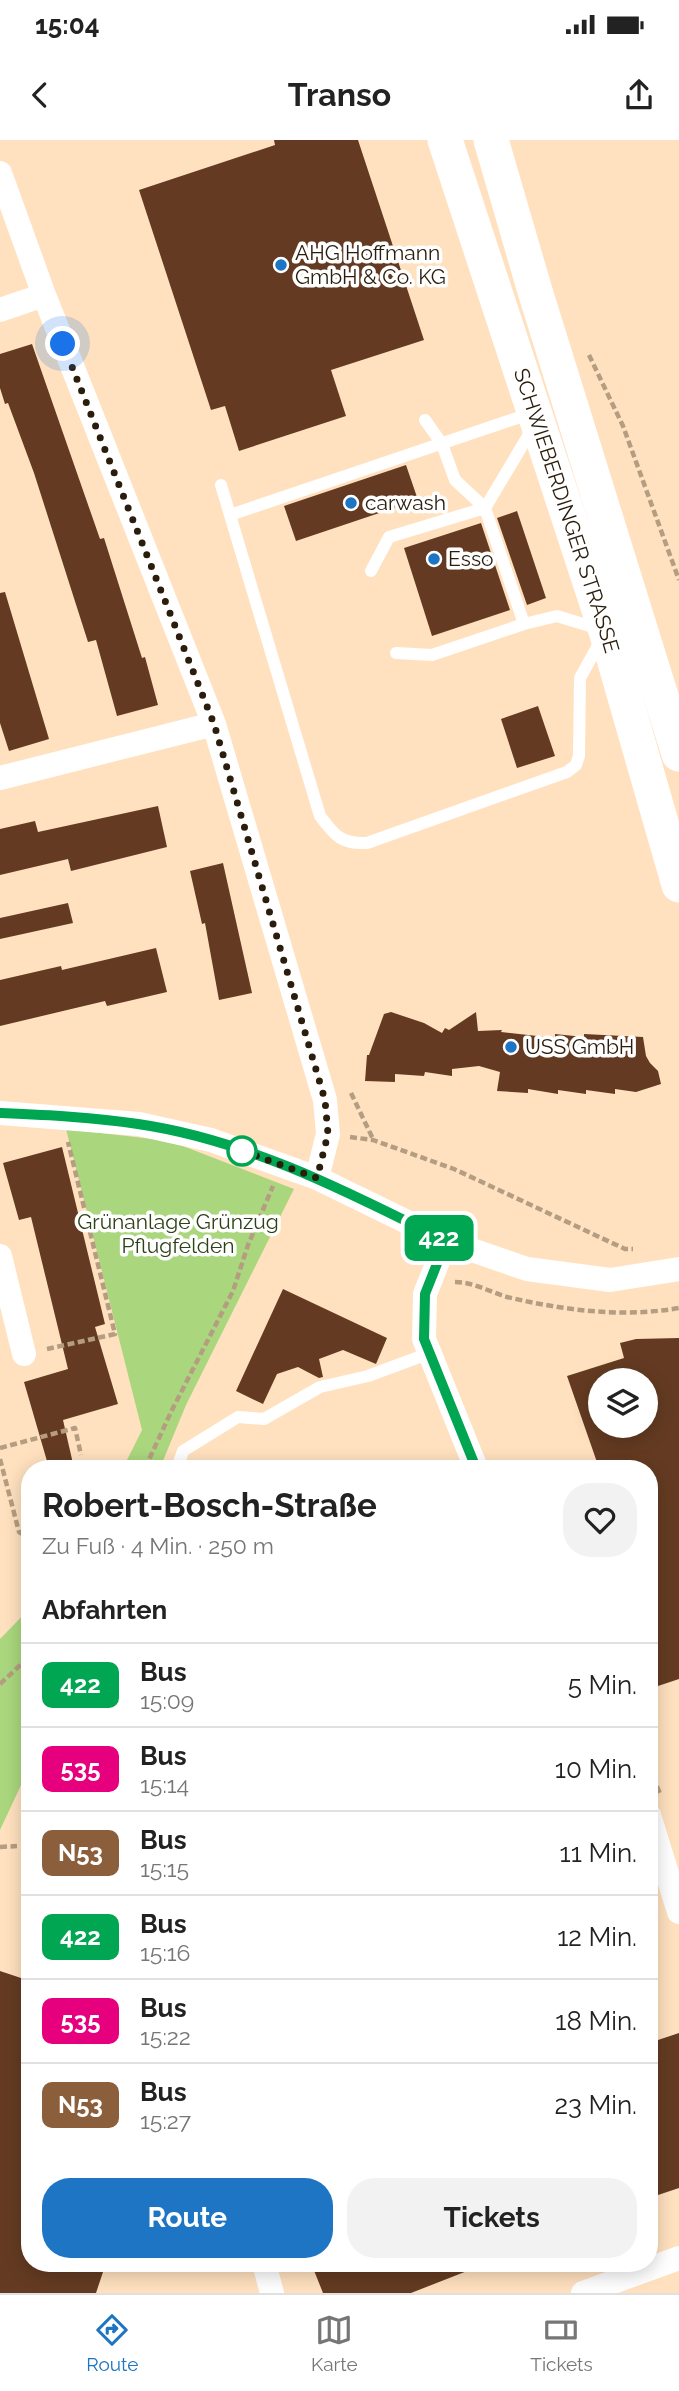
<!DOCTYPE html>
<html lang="de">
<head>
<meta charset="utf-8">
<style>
	body { margin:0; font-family:Raleway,sans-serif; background:#f2f2f2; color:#222; height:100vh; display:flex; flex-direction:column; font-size:26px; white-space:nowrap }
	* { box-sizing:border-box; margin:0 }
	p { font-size:23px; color:#767676 }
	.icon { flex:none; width:38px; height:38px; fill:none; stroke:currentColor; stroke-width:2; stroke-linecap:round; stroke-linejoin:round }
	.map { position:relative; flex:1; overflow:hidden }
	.details { position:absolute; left:21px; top:1320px; width:637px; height:812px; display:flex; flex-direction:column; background:#fff; border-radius:28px; box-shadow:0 4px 18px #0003 }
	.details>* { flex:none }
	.badge { padding:0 14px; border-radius:10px; font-size:24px; line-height:46px }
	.buttons { position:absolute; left:588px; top:1228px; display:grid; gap:14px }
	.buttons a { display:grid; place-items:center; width:70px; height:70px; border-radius:50%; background:#fff; box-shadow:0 4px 18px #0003; font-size:35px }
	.you { position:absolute; width:35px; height:35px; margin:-18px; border:5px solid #fff; border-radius:50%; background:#1a73e8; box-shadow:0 0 0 10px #1a73e833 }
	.map>.badge { position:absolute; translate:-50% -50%; box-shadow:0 0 0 4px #fff }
	h2 { padding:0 21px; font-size:26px; line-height:63px }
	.round { display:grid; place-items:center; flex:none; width:74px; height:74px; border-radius:28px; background:#f2f2f2 }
	.head { display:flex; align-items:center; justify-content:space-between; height:119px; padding:0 21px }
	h1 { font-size:33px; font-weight:700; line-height:52px }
	.action { display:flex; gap:14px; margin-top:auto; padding:14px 21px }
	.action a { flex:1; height:80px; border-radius:28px; background:#1d75c3; color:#fff; font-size:28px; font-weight:700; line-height:80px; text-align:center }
	.action a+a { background:#f2f2f2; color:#222 }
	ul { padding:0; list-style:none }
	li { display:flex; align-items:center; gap:21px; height:84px; padding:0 21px; border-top:2px solid #e0e0e0 }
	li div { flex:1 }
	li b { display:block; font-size:26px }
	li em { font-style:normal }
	li .badge { min-width:77px; font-weight:700; text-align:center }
	.status { display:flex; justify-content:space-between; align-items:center; height:49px; padding:0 35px; background:#fff; direction:ltr }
	.status svg { height:19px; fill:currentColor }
	header { display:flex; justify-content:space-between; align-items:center; height:91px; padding:0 21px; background:#fff; font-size:32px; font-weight:700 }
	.dock { display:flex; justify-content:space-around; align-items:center; height:98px; border-top:2px solid #e0e0e0; background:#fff; font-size:19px; color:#767676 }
	.dock a { display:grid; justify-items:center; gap:4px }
	.dock .active { color:#1d75c3 }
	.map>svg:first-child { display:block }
</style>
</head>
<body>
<div class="status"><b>15:04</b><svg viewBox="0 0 49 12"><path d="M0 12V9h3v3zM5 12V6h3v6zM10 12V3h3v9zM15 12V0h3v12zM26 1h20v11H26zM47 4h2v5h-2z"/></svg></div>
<header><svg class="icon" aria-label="back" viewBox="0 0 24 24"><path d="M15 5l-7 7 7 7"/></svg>Transo<svg class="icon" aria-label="share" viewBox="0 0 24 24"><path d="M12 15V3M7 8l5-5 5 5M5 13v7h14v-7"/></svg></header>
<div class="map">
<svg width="679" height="2153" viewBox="0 0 679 2153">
	<rect width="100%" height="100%" fill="#ffe1bf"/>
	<!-- green -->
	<path fill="#aad77e" d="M 66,989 L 170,1001 L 294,1049 L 186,1265 L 160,1328 L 123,1328 L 142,1290 Z
		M 30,1468 L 30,1626 L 0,1690 L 0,1499 Z"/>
	<!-- building -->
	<path fill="#643b22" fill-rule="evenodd" d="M 274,0 L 358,0 L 424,200 L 331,230 L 346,276 L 239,311 L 225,266 L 211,270 L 139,50 L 275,5 Z
		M 32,204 L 100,399 L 104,398 L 142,518 L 145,517 L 158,565 L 117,576 L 96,500 L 88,502 L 34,333 L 8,263 L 5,264 L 0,248 L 0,214 Z
		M 406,325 L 418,360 L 296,401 L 284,366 Z
		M 517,371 L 546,458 L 527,465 L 497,378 Z
		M 481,383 L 510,470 L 432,496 L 404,408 Z
		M 5,452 L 49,599 L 9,611 L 0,583 L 0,453 Z
		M 538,566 L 555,616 L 517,628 L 501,579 Z
		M 158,666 L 167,707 L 71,731 L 68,719 L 0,735 L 0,689 L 35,681 L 38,692 Z
		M 223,723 L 252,853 L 219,860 L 205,783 L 202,784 L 190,731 Z
		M 68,763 L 73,783 L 0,799 L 0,778 Z
		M 156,808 L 167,852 L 107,866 L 105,861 L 0,886 L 0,840 L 61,826 L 62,830 Z
		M 391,872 L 424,883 L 442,893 L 445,888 L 449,890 L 476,872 L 478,891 L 502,890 L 501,892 L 555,898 L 555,894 L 584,897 L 584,894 L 643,897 L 646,916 L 650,923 L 658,931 L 661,944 L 636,952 L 615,949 L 615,954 L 586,950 L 586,954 L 558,950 L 558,954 L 528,949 L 528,953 L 497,951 L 500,932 L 479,926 L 452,929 L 452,936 L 425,932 L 424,936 L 395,934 L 395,942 L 365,941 L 367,915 L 369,915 L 384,874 Z
		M 62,1007 L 105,1184 L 95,1187 L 118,1264 L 63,1280 L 74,1328 L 49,1328 L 24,1242 L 68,1229 L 31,1077 L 19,1080 L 3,1023 Z
		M 283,1149 L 387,1198 L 376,1224 L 343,1210 L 319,1219 L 323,1237 L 319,1238 L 298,1227 L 277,1234 L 263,1264 L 236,1251 Z
		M 679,1198 L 679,1539 L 649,1549 L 649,1451 L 658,1448 L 649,1422 L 649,1328 L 599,1328 L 567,1236 L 624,1218 L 620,1203 L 636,1199 ZM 600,1241 L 646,1241 L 646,1286 L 600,1286 Z
		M 0,1831 L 30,1841 L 30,2123 L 106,2123 L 96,2153 L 0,2153 Z
		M 679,1893 L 679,2048 L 649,2058 L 649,1903 Z
		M 326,2123 L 485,2123 L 485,2124 L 411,2153 L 323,2153 L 313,2128 Z"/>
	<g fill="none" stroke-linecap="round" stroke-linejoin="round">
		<!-- path -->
		<path stroke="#b59d81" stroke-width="4.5" stroke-dasharray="7 3.5" stroke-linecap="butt" d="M 589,215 L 623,286 L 679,440
			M 351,953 L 373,999
			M 350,997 L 373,1000 L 454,1029 L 625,1109 L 633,1109
			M 455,1142 C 473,1142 490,1152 507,1157 C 563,1170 621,1178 679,1168
			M 47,1209 L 115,1194 L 68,1002
			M 0,1308 L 75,1288 L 81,1315
			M 0,1319 L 19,1392 L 30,1399
			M 145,1328 L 172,1270 L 233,1151 L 248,1105 L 273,1046
			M 0,1544 L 30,1516
			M 649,1627 L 660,1654
			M 0,1707 L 17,1706"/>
		<!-- service -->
		<path stroke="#fff" stroke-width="12" d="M 221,345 L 320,676 C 335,696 341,704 367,703 L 567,632 L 576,625 L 579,616 L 580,538 L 606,491 L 557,476 L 524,484 L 485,368 L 534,286
			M 230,375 L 532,273
			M 371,431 L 389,397 L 485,368 L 455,340 L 442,304 L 425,280
			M 396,513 L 432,515 L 524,484
			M 177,1328 L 183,1311 L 238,1277 L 264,1279 L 320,1247 L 368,1236 L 430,1213"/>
		<!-- minor -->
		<path stroke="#fff" stroke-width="24" d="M 0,33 L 44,155 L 214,584 L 325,960 L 328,994 L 317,1038
			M 0,170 L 44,155
			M 0,638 L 214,584
			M 0,973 L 139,984 L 211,1000 L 317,1038 L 446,1101 L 527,1129 L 610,1140 L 679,1129
			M 446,1101 L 425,1154 L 424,1199 L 476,1328
			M 0,1116 L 24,1214
			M 649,1675 L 679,1772
			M 264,2123 L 272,2153
			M 583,2153 L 679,2118"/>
		<!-- secondary -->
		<g stroke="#fff" stroke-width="35">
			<path id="s1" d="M 445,0 L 606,491 L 679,745"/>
			<path d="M 491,0 L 535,151 L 679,614"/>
		</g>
	</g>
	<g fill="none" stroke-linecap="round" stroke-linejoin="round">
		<!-- line casing -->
		<g stroke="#fff" stroke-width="16">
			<path id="line" d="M 0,973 C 46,975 93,977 138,984 C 248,1000 348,1052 446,1101 L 425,1154 L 424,1199 L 476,1328"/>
		</g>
		<!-- line -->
		<use href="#line" stroke="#00a651" stroke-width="10"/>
		<!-- walk -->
		<path stroke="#2b1d0d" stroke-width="7" stroke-dasharray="0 12.6" d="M 63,204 L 214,584 L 325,960 L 328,994 L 317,1038 L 235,1008 L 242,1011"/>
	</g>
	<!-- markers -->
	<g fill="#1d75c3" stroke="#fff" stroke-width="2.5">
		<circle cx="281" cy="125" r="7"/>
		<circle cx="351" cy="363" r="7"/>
		<circle cx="434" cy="419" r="7"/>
		<circle cx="511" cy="907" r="7"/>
	</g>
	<circle fill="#fff" stroke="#00a651" stroke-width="3.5" cx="242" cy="1011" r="14"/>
	<g text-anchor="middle" stroke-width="7" stroke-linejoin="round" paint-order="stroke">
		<!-- poi labels -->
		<g font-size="21" fill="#2b1d0d" stroke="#fff" text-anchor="start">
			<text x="295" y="120">AHG Hoffmann<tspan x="295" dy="24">GmbH &amp; Co. KG</tspan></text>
			<text x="365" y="370">carwash</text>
			<text x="448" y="426">Esso</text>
			<text x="525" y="914">USS GmbH</text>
		</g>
		<!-- street labels -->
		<g font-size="21" fill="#2b1d0d" stroke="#fff">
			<text dy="7" stroke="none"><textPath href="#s1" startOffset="390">SCHWIEBERDINGER STRASSE</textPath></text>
		</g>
		<!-- park labels -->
		<g font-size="21" fill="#2d4216" stroke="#fff">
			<text x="178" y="1089">Grünanlage Grünzug<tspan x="178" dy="24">Pflugfelden</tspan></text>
		</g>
	</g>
</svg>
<div class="buttons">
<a><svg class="icon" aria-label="layers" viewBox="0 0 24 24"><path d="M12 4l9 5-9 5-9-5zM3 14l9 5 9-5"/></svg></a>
</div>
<div class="you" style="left:63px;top:204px"></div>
<b class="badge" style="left:439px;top:1098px;background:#00a651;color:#fff">422</b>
<section class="details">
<div class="head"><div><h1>Robert-Bosch-Straße</h1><p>Zu Fuß · 4 Min. · 250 m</p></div><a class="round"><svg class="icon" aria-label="heart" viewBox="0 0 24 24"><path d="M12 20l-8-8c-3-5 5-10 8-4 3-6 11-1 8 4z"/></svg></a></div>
<h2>Abfahrten</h2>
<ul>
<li><span class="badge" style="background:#00a651;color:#fff">422</span><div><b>Bus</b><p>15:09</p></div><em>5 Min.</em></li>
<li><span class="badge" style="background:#e6007e;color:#fff">535</span><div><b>Bus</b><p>15:14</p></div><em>10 Min.</em></li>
<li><span class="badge" style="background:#8b5e3c;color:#fff">N53</span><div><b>Bus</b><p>15:15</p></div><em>11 Min.</em></li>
<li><span class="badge" style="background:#00a651;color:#fff">422</span><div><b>Bus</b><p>15:16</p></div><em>12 Min.</em></li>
<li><span class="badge" style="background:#e6007e;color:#fff">535</span><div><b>Bus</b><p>15:22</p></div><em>18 Min.</em></li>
<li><span class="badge" style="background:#8b5e3c;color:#fff">N53</span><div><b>Bus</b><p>15:27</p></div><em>23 Min.</em></li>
</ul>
<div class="action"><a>Route</a><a>Tickets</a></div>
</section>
</div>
<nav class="dock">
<a class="active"><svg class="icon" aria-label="directions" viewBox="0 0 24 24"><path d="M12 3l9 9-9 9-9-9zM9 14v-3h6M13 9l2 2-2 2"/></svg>Route</a>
<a><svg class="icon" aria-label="map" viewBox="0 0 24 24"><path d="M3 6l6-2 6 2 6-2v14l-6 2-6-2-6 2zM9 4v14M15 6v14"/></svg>Karte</a>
<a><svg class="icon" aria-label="tickets" viewBox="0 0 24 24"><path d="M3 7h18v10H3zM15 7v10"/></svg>Tickets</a>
</nav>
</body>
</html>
